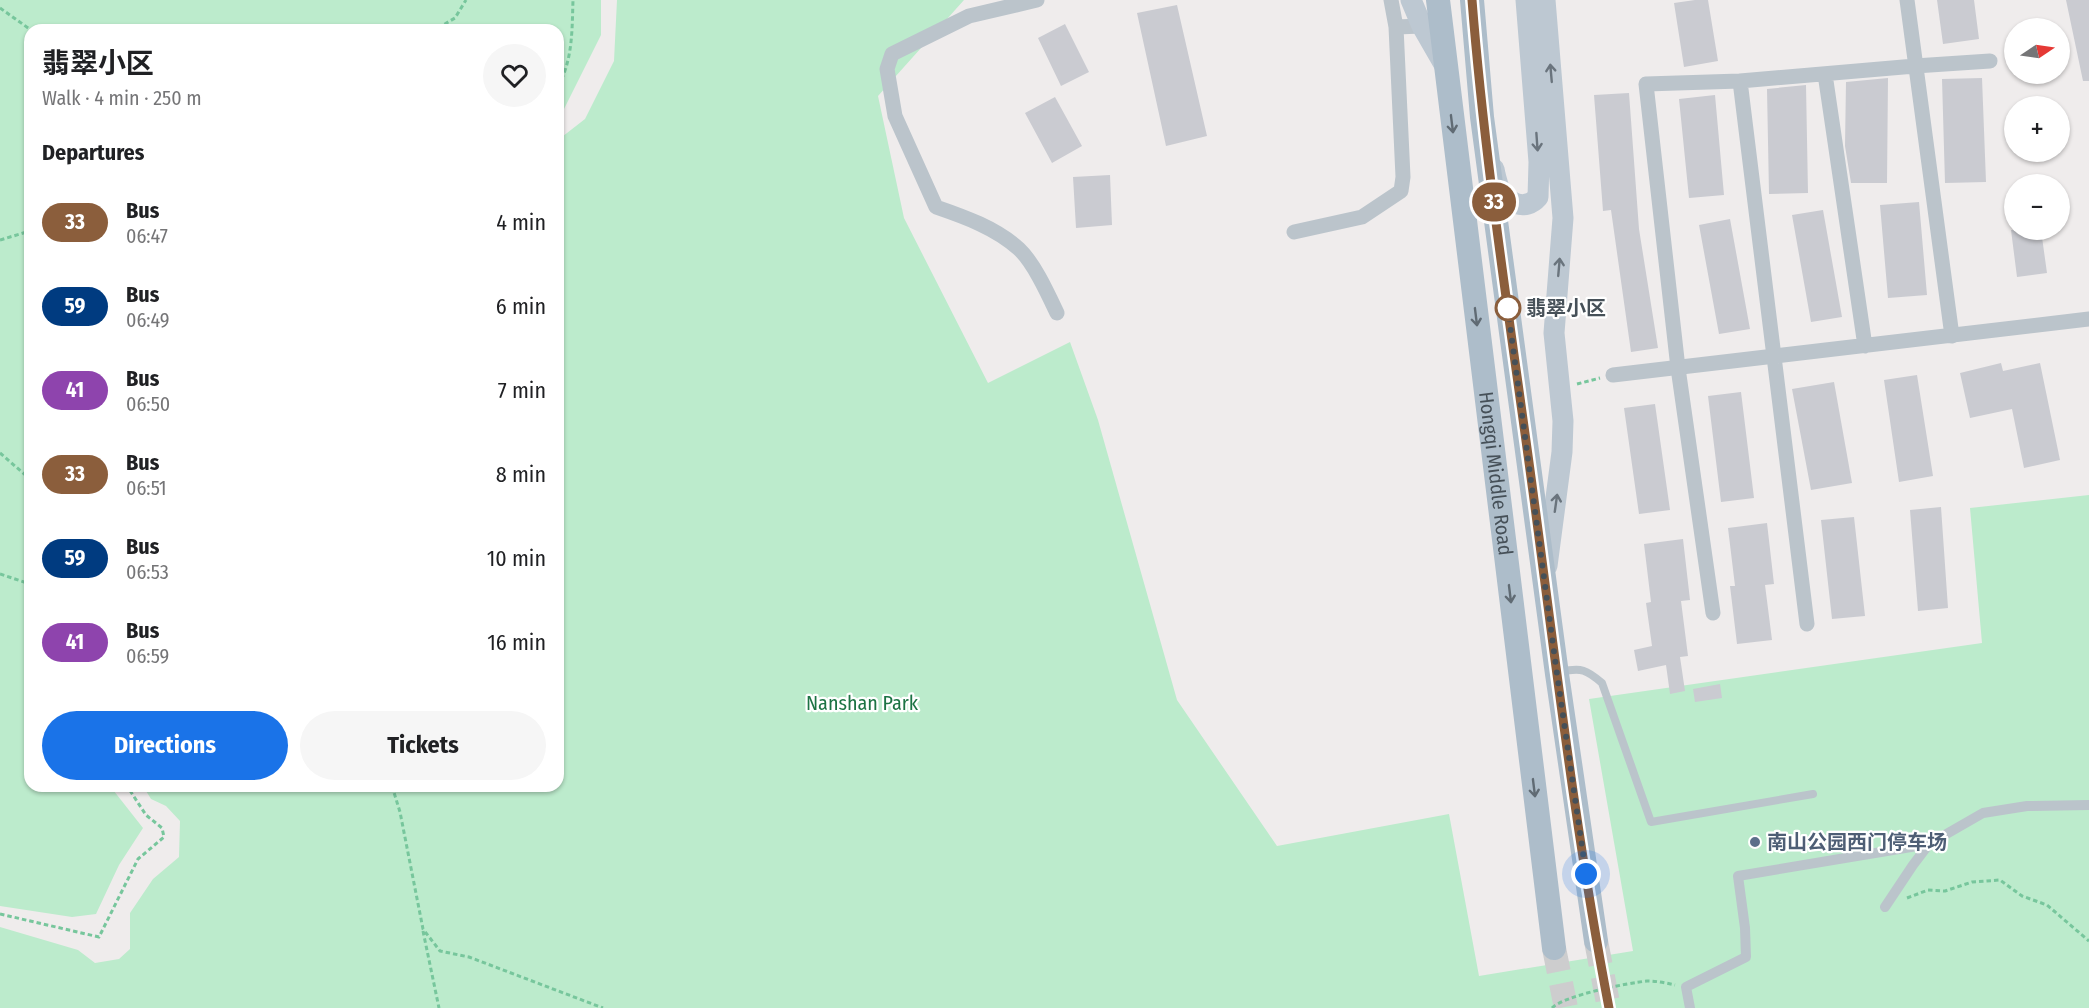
<!DOCTYPE html>
<html lang="en">
<head>
<meta charset="utf-8">
<style>
	body { margin:0; font-family:"Fira Sans Condensed","Noto Sans SC",sans-serif; background:#f6f6f6; color:#202124; height:100vh; display:flex; flex-direction:column; font-size:22px; white-space:nowrap }
	* { box-sizing:border-box; margin:0 }
	p { font-size:20px; color:#757577 }
	.icon { flex:none; width:33px; height:33px; fill:none; stroke:currentColor; stroke-width:2; stroke-linecap:round; stroke-linejoin:round }
	.map { position:relative; flex:1; overflow:hidden }
	.details { position:absolute; left:24px; top:24px; width:540px; height:768px; display:flex; flex-direction:column; background:#fff; border-radius:18px; box-shadow:0 2px 4px #0004 }
	.details>* { flex:none }
	.badge { padding:0 12px; border-radius:20px; font-size:21px; line-height:39px }
	.needle { width:39px; rotate:77deg }
	.tools { position:absolute; left:2004px; top:18px; display:grid; gap:12px }
	.tools a { display:grid; place-items:center; width:66px; height:66px; border-radius:50%; background:#fff; box-shadow:0 2px 4px #0004; font-size:30px }
	.you { position:absolute; width:30px; height:30px; margin:-15px; border:4px solid #fff; border-radius:50%; background:#1a73e8; box-shadow:0 0 0 9px #1a73e833 }
	.map>.badge { position:absolute; translate:-50% -50%; box-shadow:0 0 0 3px #fff }
	h2 { padding:0 18px; font-size:22px; line-height:54px }
	.round { display:grid; place-items:center; flex:none; width:63px; height:63px; border-radius:32px; background:#f6f6f6 }
	.overview { display:flex; align-items:center; justify-content:space-between; height:102px; padding:0 18px }
	h1 { font-size:28px; font-weight:700; line-height:45px }
	.button { display:flex; gap:12px; margin-top:auto; padding:12px 18px }
	.button a { flex:1; height:69px; border-radius:36px; background:#1a73e8; color:#fff; font-size:24px; font-weight:700; line-height:69px; text-align:center }
	.button a+a { background:#f6f6f6; color:#202124 }
	ul { padding:0; list-style:none }
	li { display:flex; align-items:center; gap:18px; height:84px; padding:0 18px }
	li div { flex:1 }
	li b { display:block; font-size:22px }
	li em { font-style:normal }
	li .badge { min-width:66px; font-weight:700; text-align:center }
	.map>svg:first-child { display:block }
</style>
</head>
<body>
<div class="map">
<svg width="2089" height="1008" viewBox="0 0 2089 1008">
	<rect width="100%" height="100%" fill="#efecec"/>
	<!-- green -->
	<path fill="#bcebcc" d="M 0,0 L 601,0 L 601,35 L 558,121 L 558,30 L 30,30 L 30,786 L 110,786 L 143,828 L 119,865 L 96,914 L 72,917 L 0,906 Z
		M 617,0 L 964,0 L 878,96 L 904,218 L 988,383 L 1070,342 L 1098,420 L 1177,700 L 1277,846 L 1449,814 L 1479,976 L 1633,951 L 1589,699 L 1982,643 L 1970,508 L 2089,495 L 2089,1008 L 0,1008 L 0,927 L 78,950 L 95,963 L 119,959 L 130,949 L 130,913 L 153,879 L 179,857 L 180,821 L 166,806 L 151,799 L 143,786 L 558,786 L 558,140 L 585,119 L 614,61 Z"/>
	<!-- building -->
	<path fill="#cacbd1" d="M 1695,0 L 1708,0 L 1718,61 L 1684,67 L 1674,3 Z
		M 1937,0 L 1974,0 L 1979,39 L 1943,44 Z
		M 2066,0 L 2089,0 L 2089,81 L 2083,81 Z
		M 1177,5 L 1207,136 L 1166,146 L 1137,13 Z
		M 1065,24 L 1089,72 L 1061,86 L 1038,38 Z
		M 1888,78 L 1887,183 L 1851,183 L 1845,146 L 1846,82 Z
		M 1982,78 L 1986,182 L 1945,183 L 1942,79 Z
		M 1806,85 L 1808,193 L 1769,194 L 1767,89 Z
		M 1629,93 L 1639,229 L 1658,348 L 1631,352 L 1611,210 L 1603,211 L 1594,95 Z
		M 1715,95 L 1724,195 L 1689,198 L 1679,99 Z
		M 1055,97 L 1082,146 L 1052,163 L 1025,113 Z
		M 1110,175 L 1112,225 L 1076,228 L 1073,177 Z
		M 1919,202 L 1927,295 L 1888,298 L 1880,205 Z
		M 1823,210 L 1842,317 L 1811,322 L 1792,215 Z
		M 1730,219 L 1750,329 L 1719,334 L 1699,225 Z
		M 2011,230 L 2041,230 L 2047,273 L 2017,277 Z
		M 2001,363 L 2003,371 L 2040,363 L 2060,460 L 2024,468 L 2012,409 L 1970,418 L 1960,373 Z
		M 1917,375 L 1933,476 L 1899,482 L 1884,380 Z
		M 1834,382 L 1852,483 L 1811,490 L 1792,389 Z
		M 1741,392 L 1754,498 L 1721,502 L 1708,396 Z
		M 1655,404 L 1670,510 L 1639,514 L 1624,408 Z
		M 1941,507 L 1948,608 L 1918,611 L 1910,510 Z
		M 1854,517 L 1865,616 L 1832,619 L 1821,520 Z
		M 1767,523 L 1774,584 L 1765,585 L 1772,640 L 1737,644 L 1730,586 L 1735,586 L 1728,528 Z
		M 1683,539 L 1690,600 L 1681,601 L 1688,656 L 1680,657 L 1685,691 L 1670,694 L 1666,665 L 1638,671 L 1634,650 L 1652,646 L 1646,603 L 1651,602 L 1644,544 Z
		M 1720,684 L 1722,698 L 1695,702 L 1693,689 Z"/>
	<g fill="none" stroke-linecap="round" stroke-linejoin="round">
		<!-- primary-tunnel -->
		<path stroke="#cdcdce" stroke-width="24" stroke-dasharray="24 12" stroke-linecap="butt" d="M 1596,941 L 1609,1008
			M 1554,948 L 1566,1008"/>
		<!-- path -->
		<path stroke="#77c69c" stroke-width="3" stroke-dasharray="4.5 3" stroke-linecap="butt" d="M 0,8 L 31,30
			M 438,28 L 455,18 L 466,0
			M 558,86 C 573,60 572,29 573,0
			M 0,240 L 30,231
			M 1577,384 L 1600,378
			M 0,453 L 30,479
			M 0,574 L 30,584
			M 392,786 L 400,812 L 423,929 L 440,951 L 469,957 L 603,1008
			M 1907,898 L 1928,890 L 1945,891 L 1972,882 L 2000,880 L 2022,896 L 2047,905 L 2089,941
			M 0,914 L 99,937 L 138,859 L 164,837 L 162,828 L 146,815 L 127,786
			M 423,931 L 439,1008
			M 1552,1008 C 1565,995 1628,983 1647,981 C 1657,981 1666,983 1675,985"/>
		<!-- service -->
		<path stroke="#bbc4cb" stroke-width="8" d="M 1561,672 C 1581,667 1587,670 1602,683 L 1651,822 L 1813,794"/>
		<!-- pedestrian -->
		<path stroke="#bbc4cb" stroke-width="10" d="M 1885,907 L 1913,865 L 1929,844
			M 1690,1008 L 1686,987 L 1746,957 L 1745,928 L 1738,876 L 1929,844 L 1983,813 L 2027,806 L 2089,805"/>
		<!-- minor -->
		<path stroke="#bbc4cb" stroke-width="15" d="M 1037,0 L 969,16 L 892,54 L 887,69 L 895,116 L 936,207 C 965,217 996,228 1019,249 C 1034,263 1048,294 1057,313
			M 1391,0 L 1396,27 L 1422,26
			M 1907,0 L 1952,336
			M 1825,74 L 1865,346
			M 1740,81 L 1807,624
			M 1294,232 L 1362,217 L 1401,191 L 1403,177 L 1396,27
			M 1613,375 L 2089,319
			M 1713,613 L 1678,368 L 1646,84 L 1740,81 L 1915,66 L 1990,61"/>
		<!-- secondary -->
		<path stroke="#bdc8d2" stroke-width="21" d="M 1411,0 L 1422,26 L 1445,66
			M 1545,0 L 1563,218 L 1554,333 L 1563,421 L 1562,452 L 1547,566
			M 1494,169 C 1495,175 1497,182 1499,188 C 1507,203 1525,212 1538,197 L 1539,162 L 1526,0"/>
		<!-- primary -->
		<g stroke="#adbdca" stroke-width="24">
			<path id="s1" d="M 1438,0 L 1554,948"/>
			<path d="M 1472,0 L 1482,117 L 1557,674 L 1596,941"/>
		</g>
	</g>
	<!-- one-way arrows -->
	<defs><path id="oneway-shaft" d="M-6 0H5M1.5-3L5.5 0L1.5 3" fill="none" stroke-width="1.6" stroke-linecap="round" stroke-linejoin="round" transform="scale(1.5)"/></defs>
	<g stroke="#6a747d">
		<use href="#oneway-shaft" transform="translate(1551 73) rotate(-95)"/>
		<use href="#oneway-shaft" transform="translate(1537 142) rotate(86)"/>
		<use href="#oneway-shaft" transform="translate(1559 267) rotate(-85)"/>
		<use href="#oneway-shaft" transform="translate(1556 503) rotate(-82)"/>
	</g>
	<g stroke="#606b74">
		<use href="#oneway-shaft" transform="translate(1452 124) rotate(83)"/>
		<use href="#oneway-shaft" transform="translate(1476 317) rotate(83)"/>
		<use href="#oneway-shaft" transform="translate(1510 594) rotate(83)"/>
		<use href="#oneway-shaft" transform="translate(1534 788) rotate(83)"/>
	</g>
	<g fill="none" stroke-linecap="round" stroke-linejoin="round">
		<!-- line casing -->
		<g stroke="#fff" stroke-width="14">
			<path id="line" d="M 1472,0 C 1485,165 1511,328 1533,492 C 1556,664 1576,837 1609,1008"/>
		</g>
		<!-- line -->
		<use href="#line" stroke="#8b5e3c" stroke-width="9"/>
		<!-- walk -->
		<path stroke="#465058" stroke-width="6" stroke-dasharray="0 10.8" d="M 1508,308 L 1507,303 L 1557,674 L 1586,874"/>
	</g>
	<!-- markers -->
	<circle fill="#fff" stroke="#8b5e3c" stroke-width="3" cx="1508" cy="308" r="12"/>
	<circle fill="#5c6f8a" stroke="#fff" stroke-width="2" cx="1755" cy="842" r="6"/>
	<g text-anchor="middle" stroke-width="4.5" stroke-linejoin="round" paint-order="stroke">
		<!-- stop labels -->
		<g font-size="20" font-weight="bold" fill="#465058" stroke="#fff" text-anchor="start">
			<text x="1526" y="315">翡翠小区</text>
		</g>
		<!-- street labels -->
		<g font-size="20" fill="#465058" stroke="#fff">
			<text dy="7" stroke="none"><textPath href="#s1" startOffset="477">Hongqi Middle Road</textPath></text>
		</g>
		<!-- park labels -->
		<g font-size="20" fill="#1c7344" stroke="#fff">
			<text x="862" y="710">Nanshan Park</text>
		</g>
		<!-- service labels -->
		<g font-size="20" font-weight="bold" fill="#4e5e75" stroke="#fff" text-anchor="start">
			<text x="1767" y="849">南山公园西门停车场</text>
		</g>
	</g>
</svg>
<div class="tools">
<a><svg class="needle" viewBox="-14 -14 28 28"><path d="M0-13l5 13h-10z" fill="#e53935"/><path d="M0 13l5-13h-10z" fill="#757577"/></svg></a>
<a>+</a>
<a>−</a>
</div>
<div class="you" style="left:1586px;top:874px"></div>
<b class="badge" style="left:1494px;top:202px;background:#8b5e3c;color:#fff">33</b>
<section class="details">
<div class="overview"><div><h1>翡翠小区</h1><p>Walk · 4 min · 250 m</p></div><a class="round"><svg class="icon" aria-label="heart" viewBox="0 0 24 24"><path d="M12 20l-8-8c-3-5 5-10 8-4 3-6 11-1 8 4z"/></svg></a></div>
<h2>Departures</h2>
<ul>
<li><span class="badge" style="background:#8b5e3c;color:#fff">33</span><div><b>Bus</b><p>06:47</p></div><em>4 min</em></li>
<li><span class="badge" style="background:#003b80;color:#fff">59</span><div><b>Bus</b><p>06:49</p></div><em>6 min</em></li>
<li><span class="badge" style="background:#8e44ad;color:#fff">41</span><div><b>Bus</b><p>06:50</p></div><em>7 min</em></li>
<li><span class="badge" style="background:#8b5e3c;color:#fff">33</span><div><b>Bus</b><p>06:51</p></div><em>8 min</em></li>
<li><span class="badge" style="background:#003b80;color:#fff">59</span><div><b>Bus</b><p>06:53</p></div><em>10 min</em></li>
<li><span class="badge" style="background:#8e44ad;color:#fff">41</span><div><b>Bus</b><p>06:59</p></div><em>16 min</em></li>
</ul>
<div class="button"><a>Directions</a><a>Tickets</a></div>
</section>
</div>
</body>
</html>
